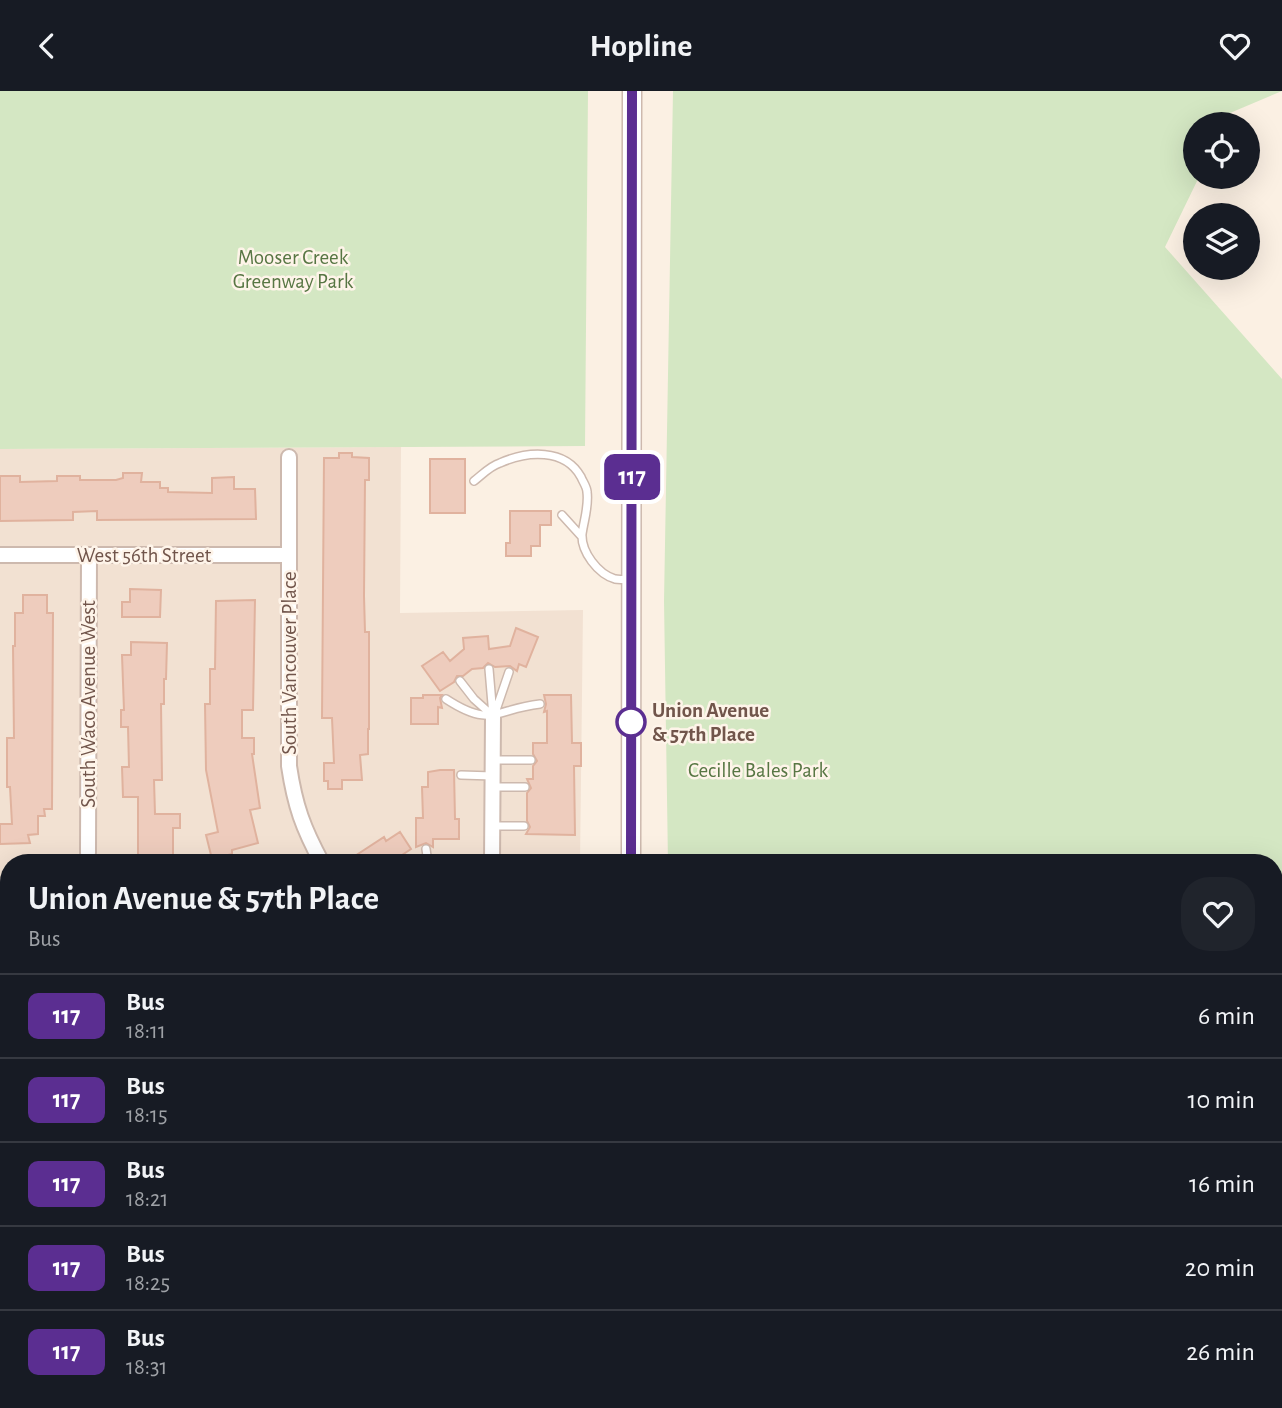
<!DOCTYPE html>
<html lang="en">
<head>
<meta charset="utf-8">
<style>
	body { margin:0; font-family:"Alegreya Sans",sans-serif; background:#20242c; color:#f1f3f6; height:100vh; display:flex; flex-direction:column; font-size:26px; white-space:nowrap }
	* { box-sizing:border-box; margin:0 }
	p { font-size:23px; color:#9ea1a6 }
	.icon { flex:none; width:38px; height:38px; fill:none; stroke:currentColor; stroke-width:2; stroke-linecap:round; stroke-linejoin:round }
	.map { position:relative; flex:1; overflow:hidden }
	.sheet { position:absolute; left:0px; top:763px; width:1283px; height:555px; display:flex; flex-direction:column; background:#171b24; border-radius:28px 28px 0 0; box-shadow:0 7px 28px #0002 }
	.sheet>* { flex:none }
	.badge { padding:0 14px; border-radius:10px; font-size:24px; line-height:46px }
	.buttons { position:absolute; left:1183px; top:21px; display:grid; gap:14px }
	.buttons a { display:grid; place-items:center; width:77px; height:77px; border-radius:50%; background:#171b24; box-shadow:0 7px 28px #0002; font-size:35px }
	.map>.badge { position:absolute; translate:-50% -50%; box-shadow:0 0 0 4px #fff }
	.round { display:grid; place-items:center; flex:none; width:74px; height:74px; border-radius:28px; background:#20242c }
	.headline { display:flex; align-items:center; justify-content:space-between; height:119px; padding:0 28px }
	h1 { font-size:33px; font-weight:700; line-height:52px }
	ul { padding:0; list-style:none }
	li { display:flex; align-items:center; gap:21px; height:84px; padding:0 28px; border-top:2px solid #363941 }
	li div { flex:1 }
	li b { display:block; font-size:26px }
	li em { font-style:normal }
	li .badge { min-width:77px; font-weight:700; text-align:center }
	header { display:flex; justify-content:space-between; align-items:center; height:91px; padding:0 28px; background:#171b24; font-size:32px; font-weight:700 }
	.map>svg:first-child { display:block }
</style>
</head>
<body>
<header><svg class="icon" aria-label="back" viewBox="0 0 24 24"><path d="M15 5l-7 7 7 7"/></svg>Hopline<svg class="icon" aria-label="heart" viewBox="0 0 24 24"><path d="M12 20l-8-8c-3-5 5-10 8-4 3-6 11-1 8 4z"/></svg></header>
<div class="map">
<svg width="1282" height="1317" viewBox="0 0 1282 1317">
	<rect width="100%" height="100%" fill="#fbf0e3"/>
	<!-- residential -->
	<path fill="#f2e1d2" d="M 401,356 L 400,522 L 583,519 L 580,772 L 9,772 L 9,1309 L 573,1309 L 573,1317 L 0,1317 L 0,358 Z
		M 1274,1259 L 1282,1259 L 1282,1317 L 675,1317 L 675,1309 L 1274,1309 Z"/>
	<!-- green -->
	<path fill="#d4e7c3" d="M 0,0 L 588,0 L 585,355 L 0,358 Z
		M 673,0 L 1282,0 L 1230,22 L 1224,33 L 1195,33 L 1195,86 L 1199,86 L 1165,156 L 1282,288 L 1282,1259 L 1274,1259 L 1274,772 L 668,772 L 664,510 Z"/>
	<!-- building -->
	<path fill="#eeccbd" stroke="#e0b29e" stroke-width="2" d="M 339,362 L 352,362 L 352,366 L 369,367 L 369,389 L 365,389 L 364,505 L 365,541 L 369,541 L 369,638 L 368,638 L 368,663 L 360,664 L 362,689 L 342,689 L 342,698 L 328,698 L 328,690 L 324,690 L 324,672 L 334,672 L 332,627 L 322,627 L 324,367 L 339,367 Z
		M 430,368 L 465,368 L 465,422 L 430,422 Z
		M 123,382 L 142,382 L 141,391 L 160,391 L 160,397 L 168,397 L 168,401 L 212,402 L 212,387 L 234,386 L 234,398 L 255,398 L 256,428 L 97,429 L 97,420 L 73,421 L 73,429 L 0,430 L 0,385 L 20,385 L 20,391 L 57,390 L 57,385 L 80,385 L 80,389 L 116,389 L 123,387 Z
		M 510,420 L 551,420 L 551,434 L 540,434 L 540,455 L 531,455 L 531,465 L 506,465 L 506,452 L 510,452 Z
		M 130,498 L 161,499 L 160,526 L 122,526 L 122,511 L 130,511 Z
		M 23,504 L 47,504 L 47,522 L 53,522 L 52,718 L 44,718 L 45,725 L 38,725 L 38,743 L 28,744 L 30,752 L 0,753 L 0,733 L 12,733 L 10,696 L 7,696 L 7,647 L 14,647 L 13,555 L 15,555 L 15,522 L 23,522 Z
		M 255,509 L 253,619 L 242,619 L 242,647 L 254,647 L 254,663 L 252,663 L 260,717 L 250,719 L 258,752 L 232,759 L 232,763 L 212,768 L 206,744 L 218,741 L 206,679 L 205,613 L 210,613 L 210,578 L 215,578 L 216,510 Z
		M 516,537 L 538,546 L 526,576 L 519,573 L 517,580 L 510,575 L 495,576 L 488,572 L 483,577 L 472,578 L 463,585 L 457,585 L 454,591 L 440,600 L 422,575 L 443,561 L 450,570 L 464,558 L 463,547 L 488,545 L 489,558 L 510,555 Z
		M 131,551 L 167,552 L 166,588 L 164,588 L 164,613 L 161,613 L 162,689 L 154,689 L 155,723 L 180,723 L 180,737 L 173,737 L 173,772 L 138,772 L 138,706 L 123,706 L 122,676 L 129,676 L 128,636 L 121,636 L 121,619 L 124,619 L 122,564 L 131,564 Z
		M 423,604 L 442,604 L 440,607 L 442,617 L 438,616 L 438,633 L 411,633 L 411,607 L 423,607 Z
		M 544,604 L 571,604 L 572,652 L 581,652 L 581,675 L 574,675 L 575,744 L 526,743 L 530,736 L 527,730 L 527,702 L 531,697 L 527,688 L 533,688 L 533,675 L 537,670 L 533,663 L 533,652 L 547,652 L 547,620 L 544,621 L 546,613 Z
		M 440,679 L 454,679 L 455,728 L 459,728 L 459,748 L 433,748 L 433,756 L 426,752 L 416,756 L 416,727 L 423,727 L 422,696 L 428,696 L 428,681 Z
		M 400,741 L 411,758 L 390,772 L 368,772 L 366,766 L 358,763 L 384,746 L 386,750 Z"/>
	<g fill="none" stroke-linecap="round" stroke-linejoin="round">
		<!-- service casing -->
		<g stroke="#cdb9ae" stroke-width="10">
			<path id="service" d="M 474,390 C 482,384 490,375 500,372 C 527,360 565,357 581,386 C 583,391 587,396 587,401 C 589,415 584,429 582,443 C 581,461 598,483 615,488 C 620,489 627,488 631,488
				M 562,424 L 582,446
				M 489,578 L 493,625
				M 460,590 L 474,608 L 493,625
				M 446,608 C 492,638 495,618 540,613
				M 495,622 L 509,581
				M 493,669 L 531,669
				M 461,684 L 493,685
				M 493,696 L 525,696
				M 492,735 L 524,735
				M 426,758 L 428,772
				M 361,772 L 362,771"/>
		</g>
		<!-- minor casing -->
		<g stroke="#cdb9ae" stroke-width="18">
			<path id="minor" d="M 289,366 L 289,675 C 295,715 303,737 322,772
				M 0,464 L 289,464
				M 88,762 L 89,464
				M 492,772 L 493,626
				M 0,1078 L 9,1072
				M 0,1306 L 9,1306"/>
		</g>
		<!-- tertiary casing -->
		<g stroke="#cdb9ae" stroke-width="21">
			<path id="tertiary" d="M 631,772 L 632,0
				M 630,1309 L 630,1317"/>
		</g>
		<!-- service -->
		<use href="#service" stroke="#fff" stroke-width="7"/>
		<!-- minor -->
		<use href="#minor" stroke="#fff" stroke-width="14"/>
		<!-- tertiary -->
		<use href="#tertiary" stroke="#fff" stroke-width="18"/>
	</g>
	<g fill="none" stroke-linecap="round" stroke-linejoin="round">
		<!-- line casing -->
		<g stroke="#fff" stroke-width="16">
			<path id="line" d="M 631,772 L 632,0"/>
		</g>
		<!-- line -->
		<use href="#line" stroke="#5b2e91" stroke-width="10"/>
	</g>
	<!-- markers -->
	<circle fill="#fff" stroke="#5b2e91" stroke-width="3.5" cx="631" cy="631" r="14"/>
	<g text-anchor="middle" stroke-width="5" stroke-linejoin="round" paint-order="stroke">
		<!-- park labels -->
		<g font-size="21" fill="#577643" stroke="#fef4e9">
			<text x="293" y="173">Mooser Creek<tspan x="293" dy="24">Greenway Park</tspan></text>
			<text x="758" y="686">Cecille Bales Park</text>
		</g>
		<!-- street labels -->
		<g font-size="21" fill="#71554b" stroke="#fef4e9">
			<text x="144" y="471">West 56th Street</text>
			<text transform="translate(289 572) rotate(-90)" y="7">South Vancouver Place</text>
			<text transform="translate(88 613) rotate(-90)" y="7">South Waco Avenue West</text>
		</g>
		<!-- stop labels -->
		<g font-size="21" font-weight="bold" fill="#71554b" stroke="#fef4e9" text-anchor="start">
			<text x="652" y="626">Union Avenue<tspan x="652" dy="24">&amp; 57th Place</tspan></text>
		</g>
	</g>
</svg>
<div class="buttons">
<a><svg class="icon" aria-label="locate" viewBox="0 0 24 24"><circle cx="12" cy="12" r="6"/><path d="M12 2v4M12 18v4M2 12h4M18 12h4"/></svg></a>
<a><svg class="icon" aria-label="layers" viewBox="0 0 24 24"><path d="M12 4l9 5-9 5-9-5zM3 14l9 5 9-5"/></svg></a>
</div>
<b class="badge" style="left:632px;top:386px;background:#5b2e91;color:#fff">117</b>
<section class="sheet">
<div class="headline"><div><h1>Union Avenue &amp; 57th Place</h1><p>Bus</p></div><a class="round"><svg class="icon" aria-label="heart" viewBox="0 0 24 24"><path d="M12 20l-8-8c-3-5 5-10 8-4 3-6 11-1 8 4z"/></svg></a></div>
<ul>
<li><span class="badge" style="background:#5b2e91;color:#fff">117</span><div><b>Bus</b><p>18:11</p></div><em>6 min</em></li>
<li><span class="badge" style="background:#5b2e91;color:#fff">117</span><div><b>Bus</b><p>18:15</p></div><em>10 min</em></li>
<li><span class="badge" style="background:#5b2e91;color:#fff">117</span><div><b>Bus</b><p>18:21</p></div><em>16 min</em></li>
<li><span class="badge" style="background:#5b2e91;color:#fff">117</span><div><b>Bus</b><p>18:25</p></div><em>20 min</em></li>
<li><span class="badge" style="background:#5b2e91;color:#fff">117</span><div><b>Bus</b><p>18:31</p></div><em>26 min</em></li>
</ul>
</section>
</div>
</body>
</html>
